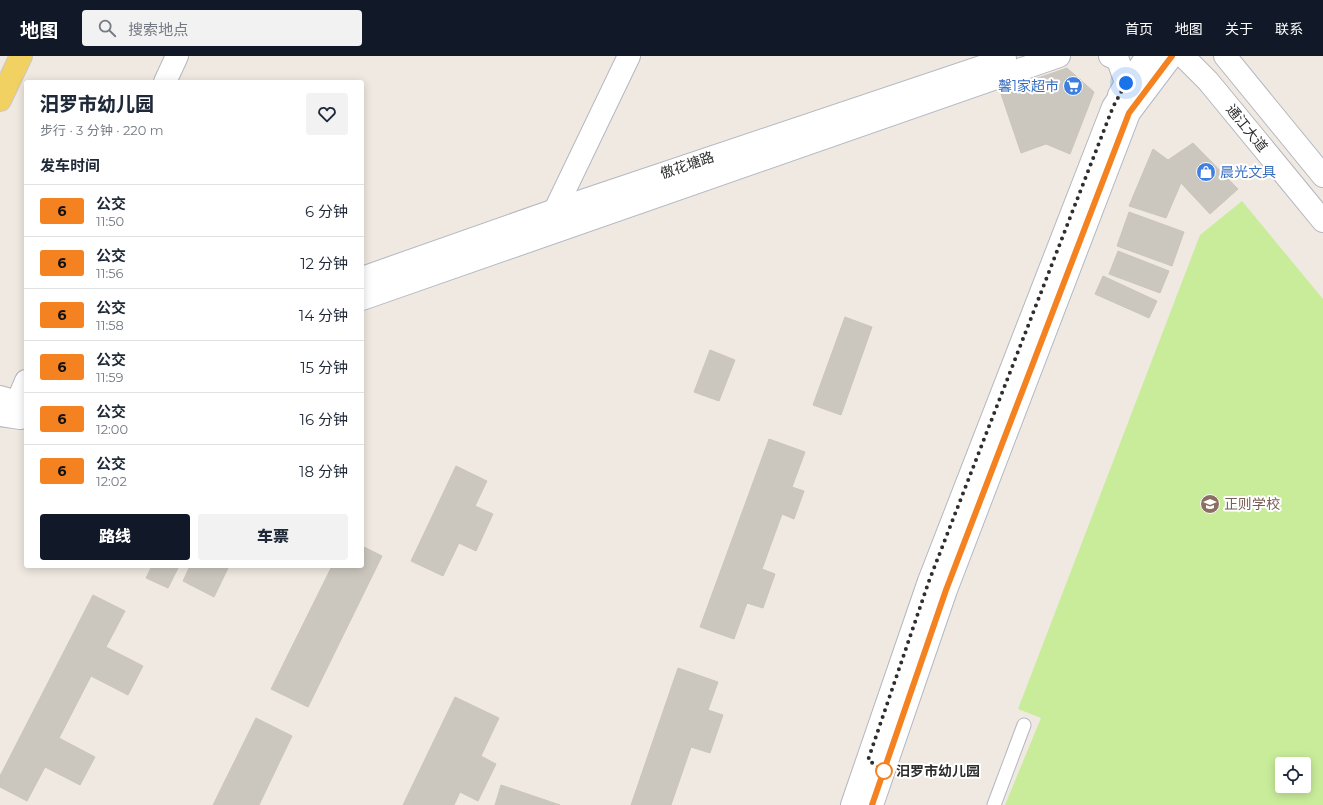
<!DOCTYPE html>
<html lang="zh">
<head>
<meta charset="utf-8">
<style>
	body { margin:0; font-family:Montserrat,"Noto Sans SC",sans-serif; background:#f2f2f3; color:#1f2937; height:100vh; display:flex; flex-direction:column; font-size:15px; white-space:nowrap }
	* { box-sizing:border-box; margin:0 }
	p { font-size:13px; color:#747a83 }
	.icon { flex:none; width:22px; height:22px; fill:none; stroke:currentColor; stroke-width:2; stroke-linecap:round; stroke-linejoin:round }
	.map { position:relative; flex:1; overflow:hidden }
	.sheet { position:absolute; left:24px; top:24px; width:340px; height:488px; display:flex; flex-direction:column; background:#fff; border-radius:4px; box-shadow:0 2px 10px #0003 }
	.sheet>* { flex:none }
	.badge { padding:0 8px; border-radius:3px; font-size:14px; line-height:26px }
	.controls { position:absolute; left:1275px; top:701px; display:grid; gap:8px }
	.controls a { display:grid; place-items:center; width:36px; height:36px; border-radius:4px; background:#fff; box-shadow:0 2px 10px #0003; font-size:20px }
	.you { position:absolute; width:20px; height:20px; margin:-10px; border:3px solid #fff; border-radius:50%; background:#1a73e8; box-shadow:0 0 0 6px #1a73e833 }
	.map>.badge { position:absolute; translate:-50% -50%; box-shadow:0 0 0 2px #fff }
	h2 { padding:0 16px; font-size:15px; line-height:36px }
	.round { display:grid; place-items:center; flex:none; width:42px; height:42px; border-radius:4px; background:#f2f2f3 }
	.headline { display:flex; align-items:center; justify-content:space-between; height:68px; padding:0 16px }
	h1 { font-size:19px; font-weight:800; line-height:30px }
	.button { display:flex; gap:8px; margin-top:auto; padding:8px 16px }
	.button a { flex:1; height:46px; border-radius:4px; background:#111827; color:#fff; font-size:16px; font-weight:800; line-height:46px; text-align:center }
	.button a+a { background:#f2f2f3; color:#1f2937 }
	ul { padding:0; list-style:none }
	li { display:flex; align-items:center; gap:12px; height:52px; padding:0 16px; border-top:1px solid #e0e1e3 }
	li div { flex:1 }
	li b { display:block; font-size:15px }
	li em { font-style:normal }
	li .badge { min-width:44px; font-weight:700; text-align:center }
	header { display:flex; align-items:center; gap:24px; box-sizing:border-box; height:56px; padding:0 20px; background:#111827; color:#fff }
	header strong { font-size:19px }
	nav { display:flex; gap:22px; margin-inline-start:auto; font-size:14px }
	.search { width:280px; height:36px; background:#f2f2f3; display:flex; align-items:center; gap:10px; box-sizing:border-box; padding:0 14px; border-radius:4px; color:#747a83; font-size:15px }
	.map>svg:first-child { display:block }
</style>
</head>
<body>
<header>
<strong>地图</strong>
<div class="search"><svg class="icon" aria-label="search" viewBox="0 0 24 24"><circle cx="10" cy="10" r="6"/><path d="M15 15l6 6"/></svg>搜索地点</div>
<nav><a>首页</a><a>地图</a><a>关于</a><a>联系</a></nav>
</header>
<div class="map">
<svg width="1323" height="749" viewBox="0 0 1323 749">
	<rect width="100%" height="100%" fill="#efe9e1"/>
	<!-- pitch -->
	<path fill="#c9ec9a" fill-rule="evenodd" d="M 1242,145 L 1323,243 L 1323,749 L 1005,749 L 1041,662 L 1018,653 L 1200,179 ZM 1282,708 L 1304,708 L 1304,730 L 1282,730 Z"/>
	<!-- building -->
	<path fill="#cbc7bf" stroke="#cbc5ba" d="M 1067,12 L 1094,36 L 1070,98 L 1046,88 L 1021,97 L 1000,35 Z
		M 1193,87 L 1238,133 L 1210,158 L 1181,127 L 1166,162 L 1129,150 L 1153,93 L 1168,104 Z
		M 1129,156 L 1184,176 L 1172,210 L 1117,190 Z
		M 1118,195 L 1169,215 L 1160,237 L 1109,218 Z
		M 1103,220 L 1157,245 L 1149,262 L 1095,238 Z
		M 845,261 L 872,271 L 841,359 L 813,349 Z
		M 710,294 L 735,304 L 719,345 L 694,336 Z
		M 769,383 L 805,396 L 792,431 L 804,435 L 794,463 L 782,458 L 762,513 L 775,518 L 763,552 L 747,547 L 734,583 L 700,571 Z
		M 456,410 L 487,425 L 475,450 L 493,458 L 476,495 L 459,487 L 443,520 L 411,505 Z
		M 362,490 L 382,500 L 308,651 L 271,633 L 332,510 L 362,510 Z
		M 152,510 L 179,510 L 168,532 L 146,522 Z
		M 190,510 L 229,510 L 214,541 L 183,525 Z
		M 93,539 L 125,555 L 106,591 L 143,610 L 128,639 L 91,620 L 59,682 L 95,701 L 80,729 L 45,711 L 27,745 L 0,731 L 0,720 Z
		M 678,612 L 718,626 L 708,654 L 723,659 L 710,697 L 691,691 L 671,749 L 631,749 Z
		M 455,641 L 499,662 L 481,700 L 496,708 L 478,745 L 460,736 L 454,749 L 403,749 Z
		M 256,662 L 292,680 L 259,749 L 213,749 Z
		M 501,729 L 560,749 L 495,749 Z"/>
	<g fill="none" stroke-linecap="round" stroke-linejoin="round">
		<!-- service casing -->
		<g stroke="#b4b7c1" stroke-width="15">
			<path id="service" d="M 994,749 L 1024,669"/>
		</g>
		<!-- minor casing -->
		<g stroke="#b4b7c1" stroke-width="24">
			<path id="minor" d="M 165,26 L 177,0
				M 555,154 L 629,0
				M 17,346 L 26,325"/>
		</g>
		<!-- tertiary casing -->
		<g stroke="#b4b7c1" stroke-width="24">
			<path id="tertiary" d="M 1110,0 L 1118,4 L 1126,27 L 1119,39
				M 362,222 L 555,154 L 1005,3
				M 362,243 L 1059,0
				M 0,341 L 17,346 L 26,342
				M 0,359 L 20,362 L 26,360
				M 852,749 L 929,525 L 1113,51 L 1147,0
				M 872,749 L 946,534 L 1129,57 L 1172,0"/>
		</g>
		<!-- secondary casing -->
		<g stroke="#b4b7c1" stroke-width="24">
			<path id="secondary" d="M 1183,0 L 1208,25 L 1323,165
				M 1225,0 L 1323,120"/>
		</g>
		<!-- primary casing -->
		<g stroke="#c9c9c9" stroke-width="24">
			<path id="primary" d="M 0,44 L 21,0"/>
		</g>
		<!-- service -->
		<use href="#service" stroke="#fff" stroke-width="13"/>
		<!-- minor -->
		<use href="#minor" stroke="#fff" stroke-width="22"/>
		<!-- tertiary -->
		<use href="#tertiary" stroke="#fff" stroke-width="22"/>
		<!-- secondary -->
		<use href="#secondary" stroke="#fff" stroke-width="22"/>
		<!-- primary -->
		<use href="#primary" stroke="#f2d163" stroke-width="22"/>
	</g>
	<g fill="none" stroke-linecap="round" stroke-linejoin="round">
		<!-- line casing -->
		<g stroke="#fff" stroke-width="9">
			<path id="line" d="M 872,749 L 946,534 L 1129,57 L 1172,0"/>
		</g>
		<!-- line -->
		<use href="#line" stroke="#f58220" stroke-width="6"/>
		<!-- walk -->
		<path stroke="#2e2e2e" stroke-width="4" stroke-dasharray="0 7.2" d="M 884,715 L 868,704 L 929,525 L 1113,51 L 1126,27"/>
	</g>
	<!-- icons -->
	<defs>
		<g id="supermarket-disc" transform="scale(1)"><circle r="9.5" fill="#3f7fe0" stroke="#fff"/><path d="M-6-5.5h2.5l.6 2H6L4.5 2H-2.5L-4.4-4H-6ZM-1.5 3.2a1.3 1.3 0 1 0 .1 0ZM3 3.2a1.3 1.3 0 1 0 .1 0Z" fill="#fff"/></g>
		<g id="shop-disc" transform="scale(1)"><circle r="9.5" fill="#3f7fe0" stroke="#fff"/><path d="M-5-2.5h2.3a2.7 3.5 0 0 1 5.4 0H5L5.5 6h-11ZM-1.5-2.5h3a1.5 2.3 0 0 0-3 0Z" fill="#fff"/></g>
		<g id="school-disc" transform="scale(1)"><circle r="9.5" fill="#8d6e63" stroke="#fff"/><path d="M0-5L7-2L0 1L-7-2ZM-4 1L0 2.5L4 1V4Q0 6-4 4Z" fill="#fff"/></g>
	</defs>
	<g fill-rule="evenodd">
		<use href="#supermarket-disc" x="1073" y="30"/>
		<use href="#shop-disc" x="1206" y="116"/>
		<use href="#school-disc" x="1210" y="448"/>
	</g>
	<!-- markers -->
	<circle fill="#fff" stroke="#f58220" stroke-width="2" cx="884" cy="715" r="8"/>
	<g text-anchor="middle" stroke-width="4" stroke-linejoin="round" paint-order="stroke">
		<!-- shop labels -->
		<g font-size="14" fill="#366cbe" stroke="#fff" text-anchor="end">
			<text x="1059" y="35">馨1家超市</text>
			<text x="1220" y="121" text-anchor="start">晨光文具</text>
		</g>
		<!-- street labels -->
		<g font-size="14" fill="#2e2e2e" stroke="#fff">
			<text transform="translate(1247 72) rotate(51)" y="5">通江大道</text>
			<text transform="translate(687 109) rotate(-19)" y="5">傲花塘路</text>
		</g>
		<!-- education labels -->
		<g font-size="14" fill="#785e54" stroke="#fff" text-anchor="start">
			<text x="1224" y="453">正则学校</text>
		</g>
		<!-- stop labels -->
		<g font-size="14" font-weight="bold" fill="#2e2e2e" stroke="#fff" text-anchor="start">
			<text x="896" y="720">汨罗市幼儿园</text>
		</g>
	</g>
</svg>
<div class="controls">
<a><svg class="icon" aria-label="locate" viewBox="0 0 24 24"><circle cx="12" cy="12" r="6"/><path d="M12 2v4M12 18v4M2 12h4M18 12h4"/></svg></a>
</div>
<div class="you" style="left:1126px;top:27px"></div>
<section class="sheet">
<div class="headline"><div><h1>汨罗市幼儿园</h1><p>步行 · 3 分钟 · 220 m</p></div><a class="round"><svg class="icon" aria-label="heart" viewBox="0 0 24 24"><path d="M12 20l-8-8c-3-5 5-10 8-4 3-6 11-1 8 4z"/></svg></a></div>
<h2>发车时间</h2>
<ul>
<li><span class="badge" style="background:#f58220;color:#111">6</span><div><b>公交</b><p>11:50</p></div><em>6 分钟</em></li>
<li><span class="badge" style="background:#f58220;color:#111">6</span><div><b>公交</b><p>11:56</p></div><em>12 分钟</em></li>
<li><span class="badge" style="background:#f58220;color:#111">6</span><div><b>公交</b><p>11:58</p></div><em>14 分钟</em></li>
<li><span class="badge" style="background:#f58220;color:#111">6</span><div><b>公交</b><p>11:59</p></div><em>15 分钟</em></li>
<li><span class="badge" style="background:#f58220;color:#111">6</span><div><b>公交</b><p>12:00</p></div><em>16 分钟</em></li>
<li><span class="badge" style="background:#f58220;color:#111">6</span><div><b>公交</b><p>12:02</p></div><em>18 分钟</em></li>
</ul>
<div class="button"><a>路线</a><a>车票</a></div>
</section>
</div>
</body>
</html>
